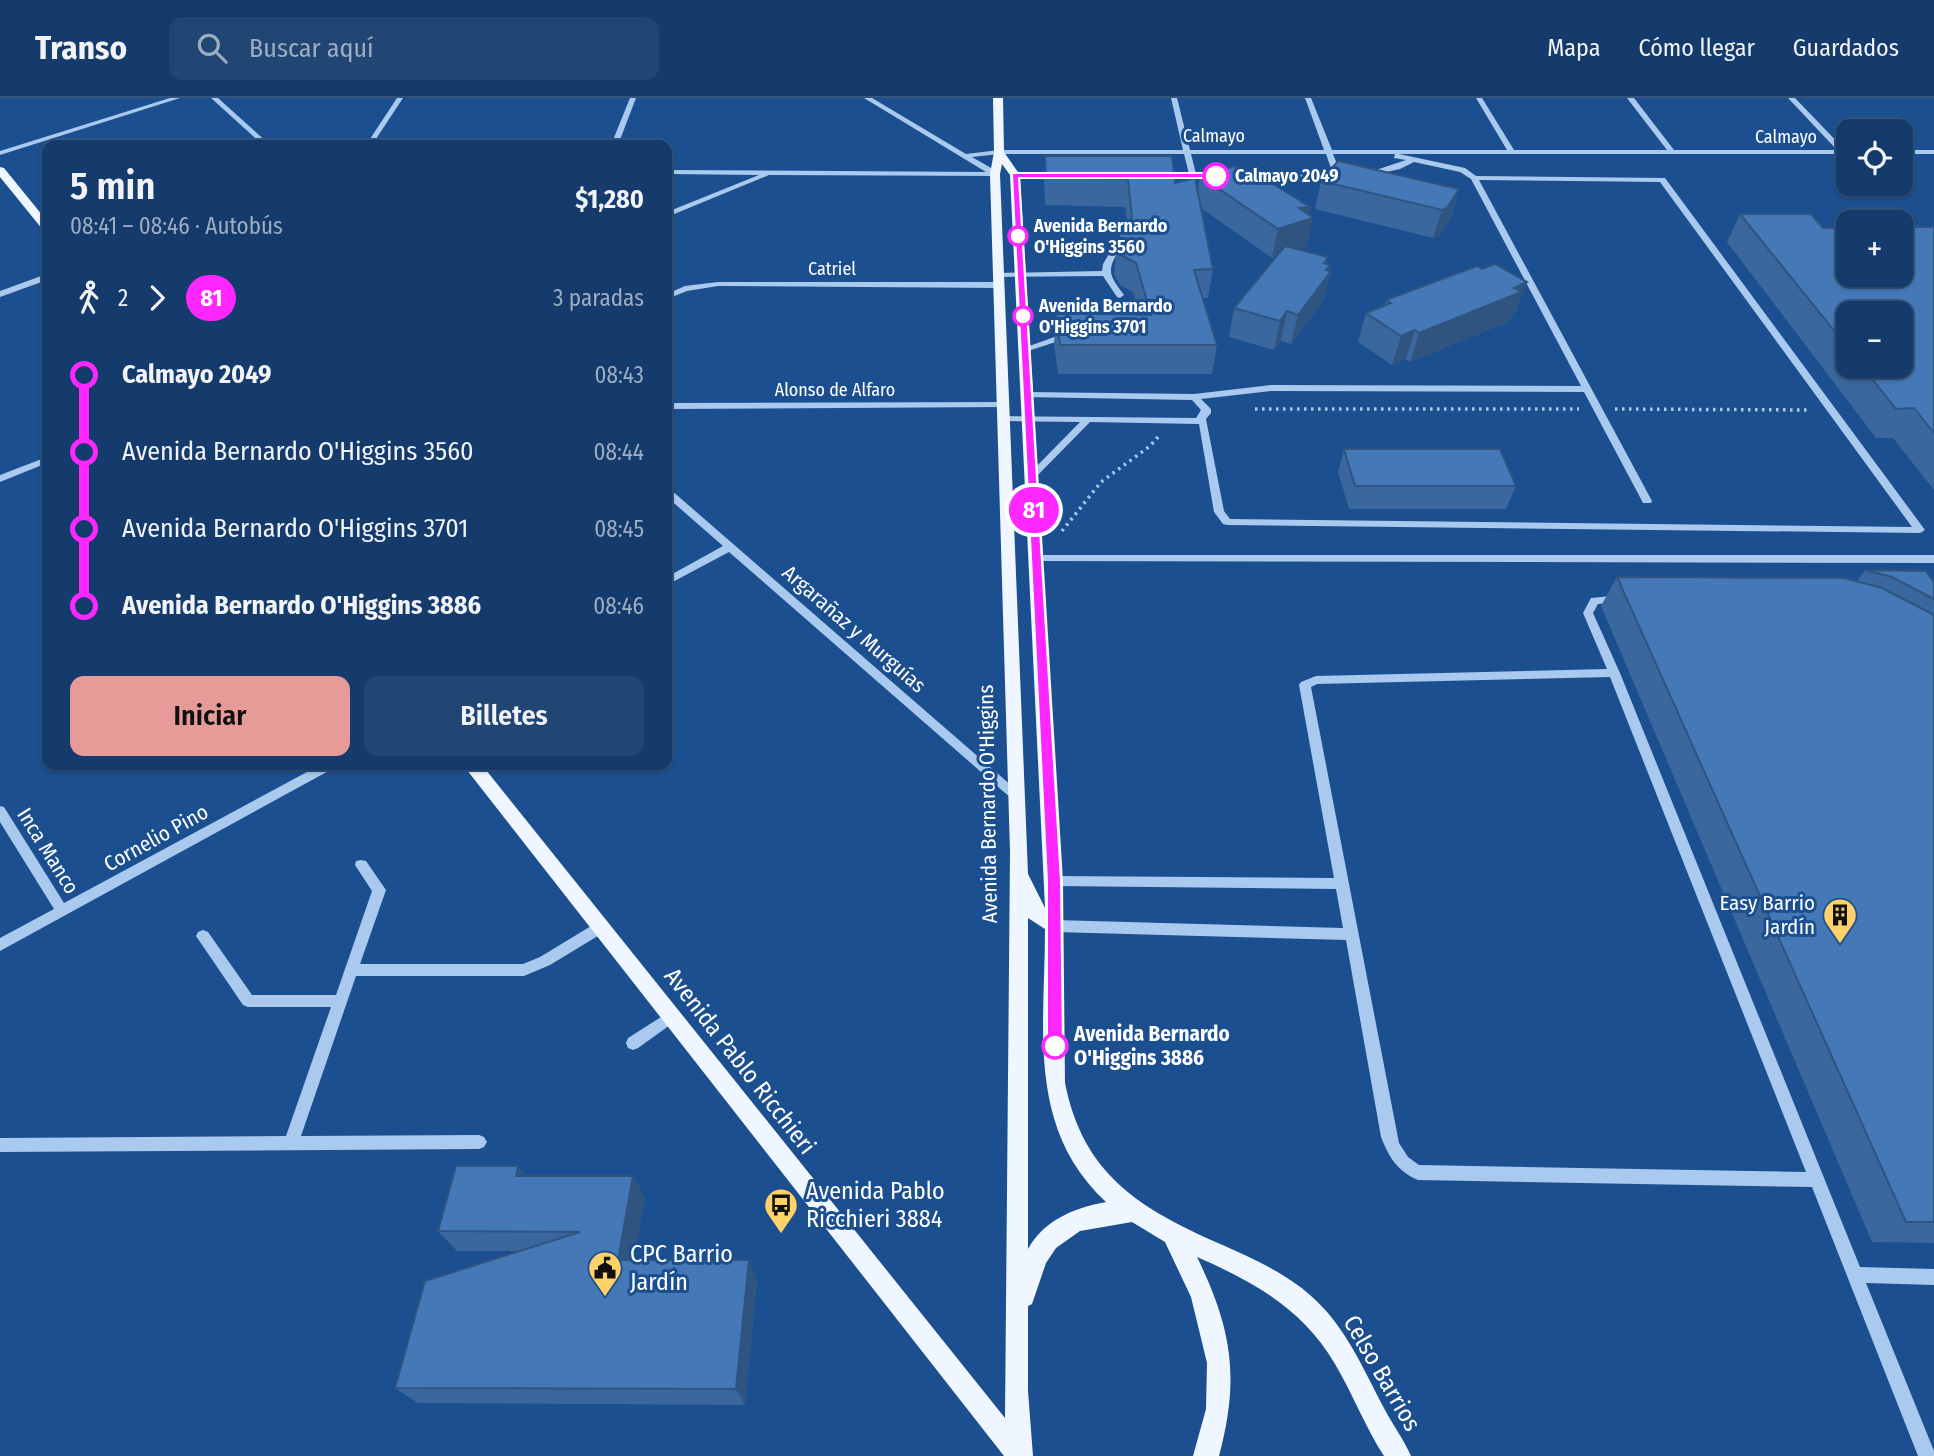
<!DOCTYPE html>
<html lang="es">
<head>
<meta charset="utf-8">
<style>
	body { margin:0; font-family:"Fira Sans Condensed",sans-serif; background:#214673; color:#f1f3f6; height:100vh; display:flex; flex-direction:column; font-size:26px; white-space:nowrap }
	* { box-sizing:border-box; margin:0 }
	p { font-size:23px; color:#9dadc1 }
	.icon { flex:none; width:38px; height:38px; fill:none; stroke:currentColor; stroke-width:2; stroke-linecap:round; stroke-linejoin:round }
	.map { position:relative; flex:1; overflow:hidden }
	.sheet { position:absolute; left:42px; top:42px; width:630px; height:630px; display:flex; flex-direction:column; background:#143b6b; border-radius:14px; box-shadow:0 2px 5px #0004,0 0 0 2px #33557e }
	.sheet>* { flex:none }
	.badge { padding:0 14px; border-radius:23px; font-size:24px; line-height:46px }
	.tools { position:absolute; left:1836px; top:21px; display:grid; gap:14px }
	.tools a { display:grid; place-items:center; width:77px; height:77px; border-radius:14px; background:#143b6b; box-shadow:0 2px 5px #0004,0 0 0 2px #33557e; font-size:35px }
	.map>.badge { position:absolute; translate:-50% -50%; box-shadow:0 0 0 4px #fff }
	.legs { display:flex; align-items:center; gap:10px; height:77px; padding:0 28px; font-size:23px }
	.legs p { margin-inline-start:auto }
	.head { display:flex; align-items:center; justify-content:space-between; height:119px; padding:0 28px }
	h1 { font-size:38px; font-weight:600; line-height:52px }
	.cta { display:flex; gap:14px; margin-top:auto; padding:14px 28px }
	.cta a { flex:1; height:80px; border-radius:14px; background:#e69b98; color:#111; font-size:28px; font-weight:600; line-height:80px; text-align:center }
	.cta a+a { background:#214673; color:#f1f3f6 }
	ul { padding:0 28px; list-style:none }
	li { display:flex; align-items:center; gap:24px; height:77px; font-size:26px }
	li i { display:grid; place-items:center; width:10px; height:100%; margin:0 9px; background:currentColor }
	li i::after { content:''; width:18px; height:18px; margin:-9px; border:5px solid; border-radius:50%; background:#143b6b }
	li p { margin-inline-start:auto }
	li:first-child i { background:linear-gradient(#0000 50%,currentColor 0) }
	li:last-child i { background:linear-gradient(currentColor 50%,#0000 0) }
	header { display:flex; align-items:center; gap:42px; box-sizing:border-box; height:98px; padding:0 35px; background:#143b6b; border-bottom:2px solid #33557e }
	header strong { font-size:33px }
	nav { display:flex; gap:38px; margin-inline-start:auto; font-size:24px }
	.search { width:490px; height:63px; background:#214673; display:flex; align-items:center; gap:18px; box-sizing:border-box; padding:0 24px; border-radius:14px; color:#9dadc1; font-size:26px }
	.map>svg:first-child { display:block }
</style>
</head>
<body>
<header>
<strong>Transo</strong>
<div class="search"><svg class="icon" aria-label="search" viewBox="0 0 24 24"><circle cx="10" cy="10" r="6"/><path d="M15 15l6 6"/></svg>Buscar aquí</div>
<nav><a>Mapa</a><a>Cómo llegar</a><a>Guardados</a></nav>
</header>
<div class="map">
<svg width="1934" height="1358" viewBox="0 0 1934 1358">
	<rect width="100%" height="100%" fill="#1b4f8f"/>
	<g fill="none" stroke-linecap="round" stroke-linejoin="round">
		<!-- path -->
		<path stroke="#a9c9ee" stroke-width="3.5" stroke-dasharray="2.5 4.5" stroke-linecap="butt" d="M 1255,311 L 1579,311
			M 1615,311 L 1810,312
			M 1062,433 L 1101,384 L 1150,348 L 1158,339"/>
		<!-- minor -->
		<path fill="#a9c9ee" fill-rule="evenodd" d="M 170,0 L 180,0 L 0,57 L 0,53 Z
			M 211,0 L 218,0 L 270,47 L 263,47 Z
			M 397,0 L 403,0 L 372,47 L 366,47 Z
			M 630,0 L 636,0 L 618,47 L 611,47 Z
			M 864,0 L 872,0 L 966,56 L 999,52 L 1183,52 L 1171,0 L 1177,0 L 1190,52 L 1324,52 L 1305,0 L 1311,0 L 1332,52 L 1507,52 L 1476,0 L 1482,0 L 1514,52 L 1667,52 L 1627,0 L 1634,0 L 1674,52 L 1837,52 L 1788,0 L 1795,0 L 1845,52 L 1848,52 L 1848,56 L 1399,56 L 1465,70 L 1476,78 L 1665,80 L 1925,432 L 1920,435 L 1227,427 L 1223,426 L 1214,414 L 1199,326 L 1090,324 L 1035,380 L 1029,380 L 1029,376 L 1080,324 L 1003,323 L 1000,322 L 1000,318 L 1196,320 L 1201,312 L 1192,302 L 1024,299 L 1024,295 L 1027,294 L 1194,296 L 1271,287 L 1581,288 L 1471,81 L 1460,74 L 1414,64 L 1400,71 L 1368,78 L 1364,76 L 1406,62 L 1394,60 L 1395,56 L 1333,56 L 1341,76 L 1344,78 L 1340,80 L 1246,80 L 1242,78 L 1246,76 L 1333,76 L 1326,56 L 1191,56 L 1196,76 L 1220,76 L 1221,78 L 1217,80 L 1156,80 L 1155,78 L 1159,76 L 1189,76 L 1184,56 L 999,56 L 972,59 L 998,74 L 998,78 L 995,78 L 769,77 L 667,119 L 667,114 L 759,77 L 667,76 L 667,72 L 986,74 ZM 1479,82 L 1660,84 L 1912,429 L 1230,421 L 1224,413 L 1206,321 L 1211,315 L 1211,311 L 1201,301 L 1271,293 L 1584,294 L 1642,403 L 1643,405 L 1651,405 L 1652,403 Z
			M 1900,52 L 1934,52 L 1934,56 L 1900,56 Z
			M 1012,75 L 1060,75 L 1064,77 L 1060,79 L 1012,79 Z
			M 1112,151 L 1119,153 C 1105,174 1111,179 1124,197 L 1120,200 L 1117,199 L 1103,178 L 998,179 L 994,177 L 998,175 L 1102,173 L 1103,166 Z
			M 44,177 L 47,177 L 47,182 L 0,199 L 0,193 Z
			M 718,184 L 999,184 L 1003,187 L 999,190 L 718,188 L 687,193 L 667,201 L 667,196 L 685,188 Z
			M 1071,233 L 1074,234 L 1074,238 L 1025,254 L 1021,251 Z
			M 1003,304 L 1008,307 L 1006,309 L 667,311 L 667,305 Z
			M 47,359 L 47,365 L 0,384 L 0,377 Z
			M 667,391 L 671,392 L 1020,695 L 1022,698 L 1020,701 L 1012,701 L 729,454 L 667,487 L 667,479 L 723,448 L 667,399 Z
			M 1037,457 L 1934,457 L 1934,465 L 1033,463 L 1032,461 L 1033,459 Z
			M 1621,497 L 1625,498 L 1626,501 L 1625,504 L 1598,506 L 1593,515 L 1620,575 L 1860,1169 L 1934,1171 L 1934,1187 L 1866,1185 L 1934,1353 L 1934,1358 L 1918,1358 L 1812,1089 L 1418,1082 C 1397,1073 1389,1059 1381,1039 L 1346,842 L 1055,834 L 1050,832 L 1048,828 L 1050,824 L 1055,822 L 1343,830 L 1336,791 L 1054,788 L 1049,787 L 1047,783 L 1049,779 L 1054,778 L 1334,780 L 1299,587 L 1301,584 L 1316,578 L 1607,571 L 1583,515 L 1591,500 ZM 1610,579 L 1806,1074 L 1419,1067 L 1408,1059 L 1399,1045 L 1311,589 L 1317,586 Z
			M 320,667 L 336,667 L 334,670 L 0,853 L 0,840 L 54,811 L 0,724 L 0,708 L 4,709 L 64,805 Z
			M 361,762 L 366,763 L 386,792 L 360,866 L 523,866 L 540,859 L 596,825 L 601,823 L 606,825 L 608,829 L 606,833 L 550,867 L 524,878 L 356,878 L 301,1038 L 479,1037 L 484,1039 L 487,1044 L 484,1049 L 479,1051 L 0,1054 L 0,1040 L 286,1038 L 331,909 L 248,909 L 243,907 L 196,838 L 198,834 L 203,832 L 208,834 L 252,897 L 336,897 L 372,793 L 355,767 L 356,763 Z
			M 672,912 L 677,914 L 679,918 L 677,922 L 638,950 L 633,952 L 628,950 L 626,945 L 628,940 Z"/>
		<!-- major -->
		<path fill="#f0f6ff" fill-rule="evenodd" d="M 993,0 L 1003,0 L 1004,54 L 1020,77 L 1063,783 L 1065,985 C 1083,1076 1139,1110 1218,1145 C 1250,1159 1284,1174 1310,1197 C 1346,1228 1363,1271 1385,1312 C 1393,1327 1404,1342 1411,1358 L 1384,1358 C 1365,1329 1353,1296 1335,1266 C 1303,1211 1254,1184 1197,1159 C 1232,1231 1240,1280 1219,1358 L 1193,1358 L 1206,1311 L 1207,1265 L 1191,1199 L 1165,1144 L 1132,1124 L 1080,1133 L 1056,1150 L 1046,1165 L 1032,1206 L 1028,1208 L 1028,1293 L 1033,1358 L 1004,1358 L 463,667 L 482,667 L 1005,1320 L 1010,754 L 990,76 L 994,54 ZM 1002,66 L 1010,77 L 1045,810 L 1028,776 L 1000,76 ZM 1028,820 L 1045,831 C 1045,930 1026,1030 1106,1104 C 1074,1110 1044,1122 1028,1151 Z
			M 0,69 L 4,70 L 47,123 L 47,133 L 43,132 L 0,79 Z"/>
	</g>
	<!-- wall -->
	<path fill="#3a679d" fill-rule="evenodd" d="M 1045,58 L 1175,85 L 1198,92 L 1200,78 L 1309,117 L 1307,149 L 1299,151 L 1330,167 L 1324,202 L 1291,246 L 1281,243 L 1274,252 L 1229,239 L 1234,210 L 1276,159 L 1272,160 L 1201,110 L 1213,171 L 1208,200 L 1203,200 L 1217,247 L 1212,276 L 1058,276 L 1054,246 L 1056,217 L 1139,217 L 1133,194 L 1120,187 L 1114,176 L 1117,147 L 1127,126 L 1125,109 L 1045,107 L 1044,86 Z
		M 1321,83 L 1459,91 L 1451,119 L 1439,139 L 1433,140 L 1315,111 Z
		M 1740,116 L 1823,130 L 1934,129 L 1934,392 L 1893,340 L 1876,340 L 1727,144 ZM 1848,215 L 1900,268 L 1848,268 Z
		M 1386,202 L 1516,213 L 1514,214 L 1510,223 L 1410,264 L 1406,261 L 1392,267 L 1358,244 L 1366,215 L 1385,208 Z
		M 1344,351 L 1516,388 L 1506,411 L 1349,411 L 1338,374 Z
		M 1865,472 L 1934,484 L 1934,1145 L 1872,1144 L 1601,508 L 1617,479 L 1857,483 Z
		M 518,1068 L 525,1078 L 645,1099 L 634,1162 L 757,1181 L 745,1307 L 418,1305 L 395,1290 L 518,1153 L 457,1153 L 438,1133 Z"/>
	<!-- shaded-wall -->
	<path fill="#305480" d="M 1459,91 L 1451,119 L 1439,139 L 1433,140 L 1442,112 Z
		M 1310,109 L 1308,122 L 1313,120 L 1307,149 L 1272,160 L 1278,131 L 1299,110 Z
		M 1328,159 L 1322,184 L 1326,172 L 1330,167 L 1328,177 L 1331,173 L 1324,202 L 1291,246 L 1298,217 L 1324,165 Z
		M 1527,184 L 1516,213 L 1514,214 L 1510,223 L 1410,264 L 1419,235 Z
		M 1287,213 L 1281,243 L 1274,252 L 1280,223 Z
		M 1415,232 L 1406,261 L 1392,267 L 1401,238 Z
		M 518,1068 L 534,1090 L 516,1078 Z
		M 633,1078 L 645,1099 L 631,1181 L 618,1162 Z
		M 749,1162 L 757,1181 L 745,1307 L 736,1291 Z"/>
	<!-- building -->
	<path fill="#4478b7" stroke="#305480" stroke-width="2" d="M 1045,58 L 1172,58 L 1175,85 L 1195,80 L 1213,171 L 1194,172 L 1217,247 L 1060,247 L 1056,217 L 1063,215 L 1151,217 L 1136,165 L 1123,158 L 1117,147 L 1120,133 L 1132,120 L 1128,81 L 1046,79 Z
		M 1338,63 L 1459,91 L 1447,110 L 1442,112 L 1321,83 Z
		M 1235,68 L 1244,74 L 1251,72 L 1310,109 L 1299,110 L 1313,120 L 1278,131 L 1200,78 Z
		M 1740,116 L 1811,116 L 1823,130 L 1848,130 L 1848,177 L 1900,177 L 1900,129 L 1934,129 L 1934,335 L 1914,310 L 1896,311 L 1862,268 L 1900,268 L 1900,215 L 1848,215 L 1848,250 Z
		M 1285,148 L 1328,159 L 1324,165 L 1330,167 L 1326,172 L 1331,173 L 1298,217 L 1287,213 L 1280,223 L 1234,210 Z
		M 1495,166 L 1527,184 L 1514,190 L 1521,194 L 1419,235 L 1415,232 L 1401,238 L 1366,215 L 1391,205 L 1386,202 L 1477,168 L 1482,171 Z
		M 1344,351 L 1500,351 L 1516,388 L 1355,388 Z
		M 1865,472 L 1926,473 L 1934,484 L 1934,501 L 1892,479 Z
		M 1617,479 L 1844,480 L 1882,490 L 1934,517 L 1934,1124 L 1906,1124 Z
		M 456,1068 L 518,1068 L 516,1078 L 633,1078 L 618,1162 L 749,1162 L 736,1291 L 395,1290 L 425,1183 L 580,1134 L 438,1133 Z"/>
	<!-- line-1 -->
	<path fill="#fe27ff" stroke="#fff" stroke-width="2" d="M 1012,75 L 1216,75 L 1220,78 L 1216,80 L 1019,80 L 1061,783 L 1063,948 L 1061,954 L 1055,956 L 1050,954 L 1047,948 L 1047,783 Z"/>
	<!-- icons -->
	<defs>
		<g id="building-pin" transform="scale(1.75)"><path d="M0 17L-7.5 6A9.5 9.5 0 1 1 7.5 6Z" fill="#ffd166" stroke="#1b4f8f"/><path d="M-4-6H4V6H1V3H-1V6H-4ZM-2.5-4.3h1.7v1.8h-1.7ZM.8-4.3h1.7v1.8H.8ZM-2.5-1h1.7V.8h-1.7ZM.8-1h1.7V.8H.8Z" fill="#111"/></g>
		<g id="bus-pin" transform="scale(1.75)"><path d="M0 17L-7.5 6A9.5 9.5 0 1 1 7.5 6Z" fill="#ffd166" stroke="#1b4f8f"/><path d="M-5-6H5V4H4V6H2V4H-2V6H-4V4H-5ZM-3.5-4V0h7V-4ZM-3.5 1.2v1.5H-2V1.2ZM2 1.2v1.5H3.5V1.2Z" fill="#111"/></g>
		<g id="civic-pin" transform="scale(1.75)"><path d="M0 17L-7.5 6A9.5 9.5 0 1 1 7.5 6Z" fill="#ffd166" stroke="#1b4f8f"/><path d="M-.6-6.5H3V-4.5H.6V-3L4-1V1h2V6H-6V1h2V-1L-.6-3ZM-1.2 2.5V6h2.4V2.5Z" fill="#111"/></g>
	</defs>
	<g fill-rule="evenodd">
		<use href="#building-pin" x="1840" y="817"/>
		<use href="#bus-pin" x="781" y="1107"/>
		<use href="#civic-pin" x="605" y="1170"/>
	</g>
	<!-- markers -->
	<g fill="#fff" stroke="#fe27ff" stroke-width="3.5">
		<circle cx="1216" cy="78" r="12"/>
		<circle cx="1018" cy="138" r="9"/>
		<circle cx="1023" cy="218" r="9"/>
		<circle cx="1055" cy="948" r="12"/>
	</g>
	<g text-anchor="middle" stroke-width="6" stroke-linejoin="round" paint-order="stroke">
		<!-- far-street labels -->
		<g font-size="18" fill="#fff" stroke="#1b4f8f">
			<text x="1214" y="44">Calmayo</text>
			<text x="1786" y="45">Calmayo</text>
			<text x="832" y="177">Catriel</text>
			<text x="835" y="298">Alonso de Alfaro</text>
		</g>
		<!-- far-stop labels -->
		<g font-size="18" font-weight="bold" fill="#fff" stroke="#1b4f8f" text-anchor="start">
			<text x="1235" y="84">Calmayo 2049</text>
			<text x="1034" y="134">Avenida Bernardo<tspan x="1034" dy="21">O'Higgins 3560</tspan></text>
			<text x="1039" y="214">Avenida Bernardo<tspan x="1039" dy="21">O'Higgins 3701</tspan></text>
		</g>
		<!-- street labels -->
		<g font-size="21" fill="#fff" stroke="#1b4f8f">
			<text transform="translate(854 531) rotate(41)" y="7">Argarañaz y Murguías</text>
			<text transform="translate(988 706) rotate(-91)" y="7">Avenida Bernardo O'Higgins</text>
			<text transform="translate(156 740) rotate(-29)" y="7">Cornelio Pino</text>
			<text transform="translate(48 753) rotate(58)" y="7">Inca Manco</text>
		</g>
		<!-- poi labels -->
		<g font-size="21" fill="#fff" stroke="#1b4f8f" text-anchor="end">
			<text x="1815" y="812">Easy Barrio<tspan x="1815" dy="24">Jardín</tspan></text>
		</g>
		<!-- stop labels -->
		<g font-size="21" font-weight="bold" fill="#fff" stroke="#1b4f8f" text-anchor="start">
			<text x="1074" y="943">Avenida Bernardo<tspan x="1074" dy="24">O'Higgins 3886</tspan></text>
		</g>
		<!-- near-street labels -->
		<g font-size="24" fill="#fff" stroke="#1b4f8f">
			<text transform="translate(740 963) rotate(52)" y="8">Avenida Pablo Ricchieri</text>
			<text transform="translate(1382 1275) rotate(60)" y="8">Celso Barrios</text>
		</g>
		<!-- near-poi labels -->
		<g font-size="24" fill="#fff" stroke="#1b4f8f" text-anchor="start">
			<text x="806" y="1101">Avenida Pablo<tspan x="806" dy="28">Ricchieri 3884</tspan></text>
			<text x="630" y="1164">CPC Barrio<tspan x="630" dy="28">Jardín</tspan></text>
		</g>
	</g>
</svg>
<div class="tools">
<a><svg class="icon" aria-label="locate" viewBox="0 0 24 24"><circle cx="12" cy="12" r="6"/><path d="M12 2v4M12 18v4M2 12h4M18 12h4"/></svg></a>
<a>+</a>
<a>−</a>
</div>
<b class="badge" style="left:1034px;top:412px;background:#fe27ff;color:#fff">81</b>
<section class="sheet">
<div class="head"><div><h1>5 min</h1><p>08:41 – 08:46 · Autobús</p></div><b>$1,280</b></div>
<div class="legs"><svg class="icon" aria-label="walk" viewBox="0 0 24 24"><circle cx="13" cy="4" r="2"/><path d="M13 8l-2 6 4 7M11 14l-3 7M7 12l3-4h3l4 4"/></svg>2<svg class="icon" aria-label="forward" viewBox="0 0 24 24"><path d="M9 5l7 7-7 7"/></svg><b class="badge" style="background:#fe27ff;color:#fff">81</b><p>3 paradas</p></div>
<ul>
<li><i style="color:#fe27ff"></i><b>Calmayo 2049</b><p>08:43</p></li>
<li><i style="color:#fe27ff"></i><span>Avenida Bernardo O'Higgins 3560</span><p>08:44</p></li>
<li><i style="color:#fe27ff"></i><span>Avenida Bernardo O'Higgins 3701</span><p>08:45</p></li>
<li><i style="color:#fe27ff"></i><b>Avenida Bernardo O'Higgins 3886</b><p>08:46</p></li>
</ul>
<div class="cta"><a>Iniciar</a><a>Billetes</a></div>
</section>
</div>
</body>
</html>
